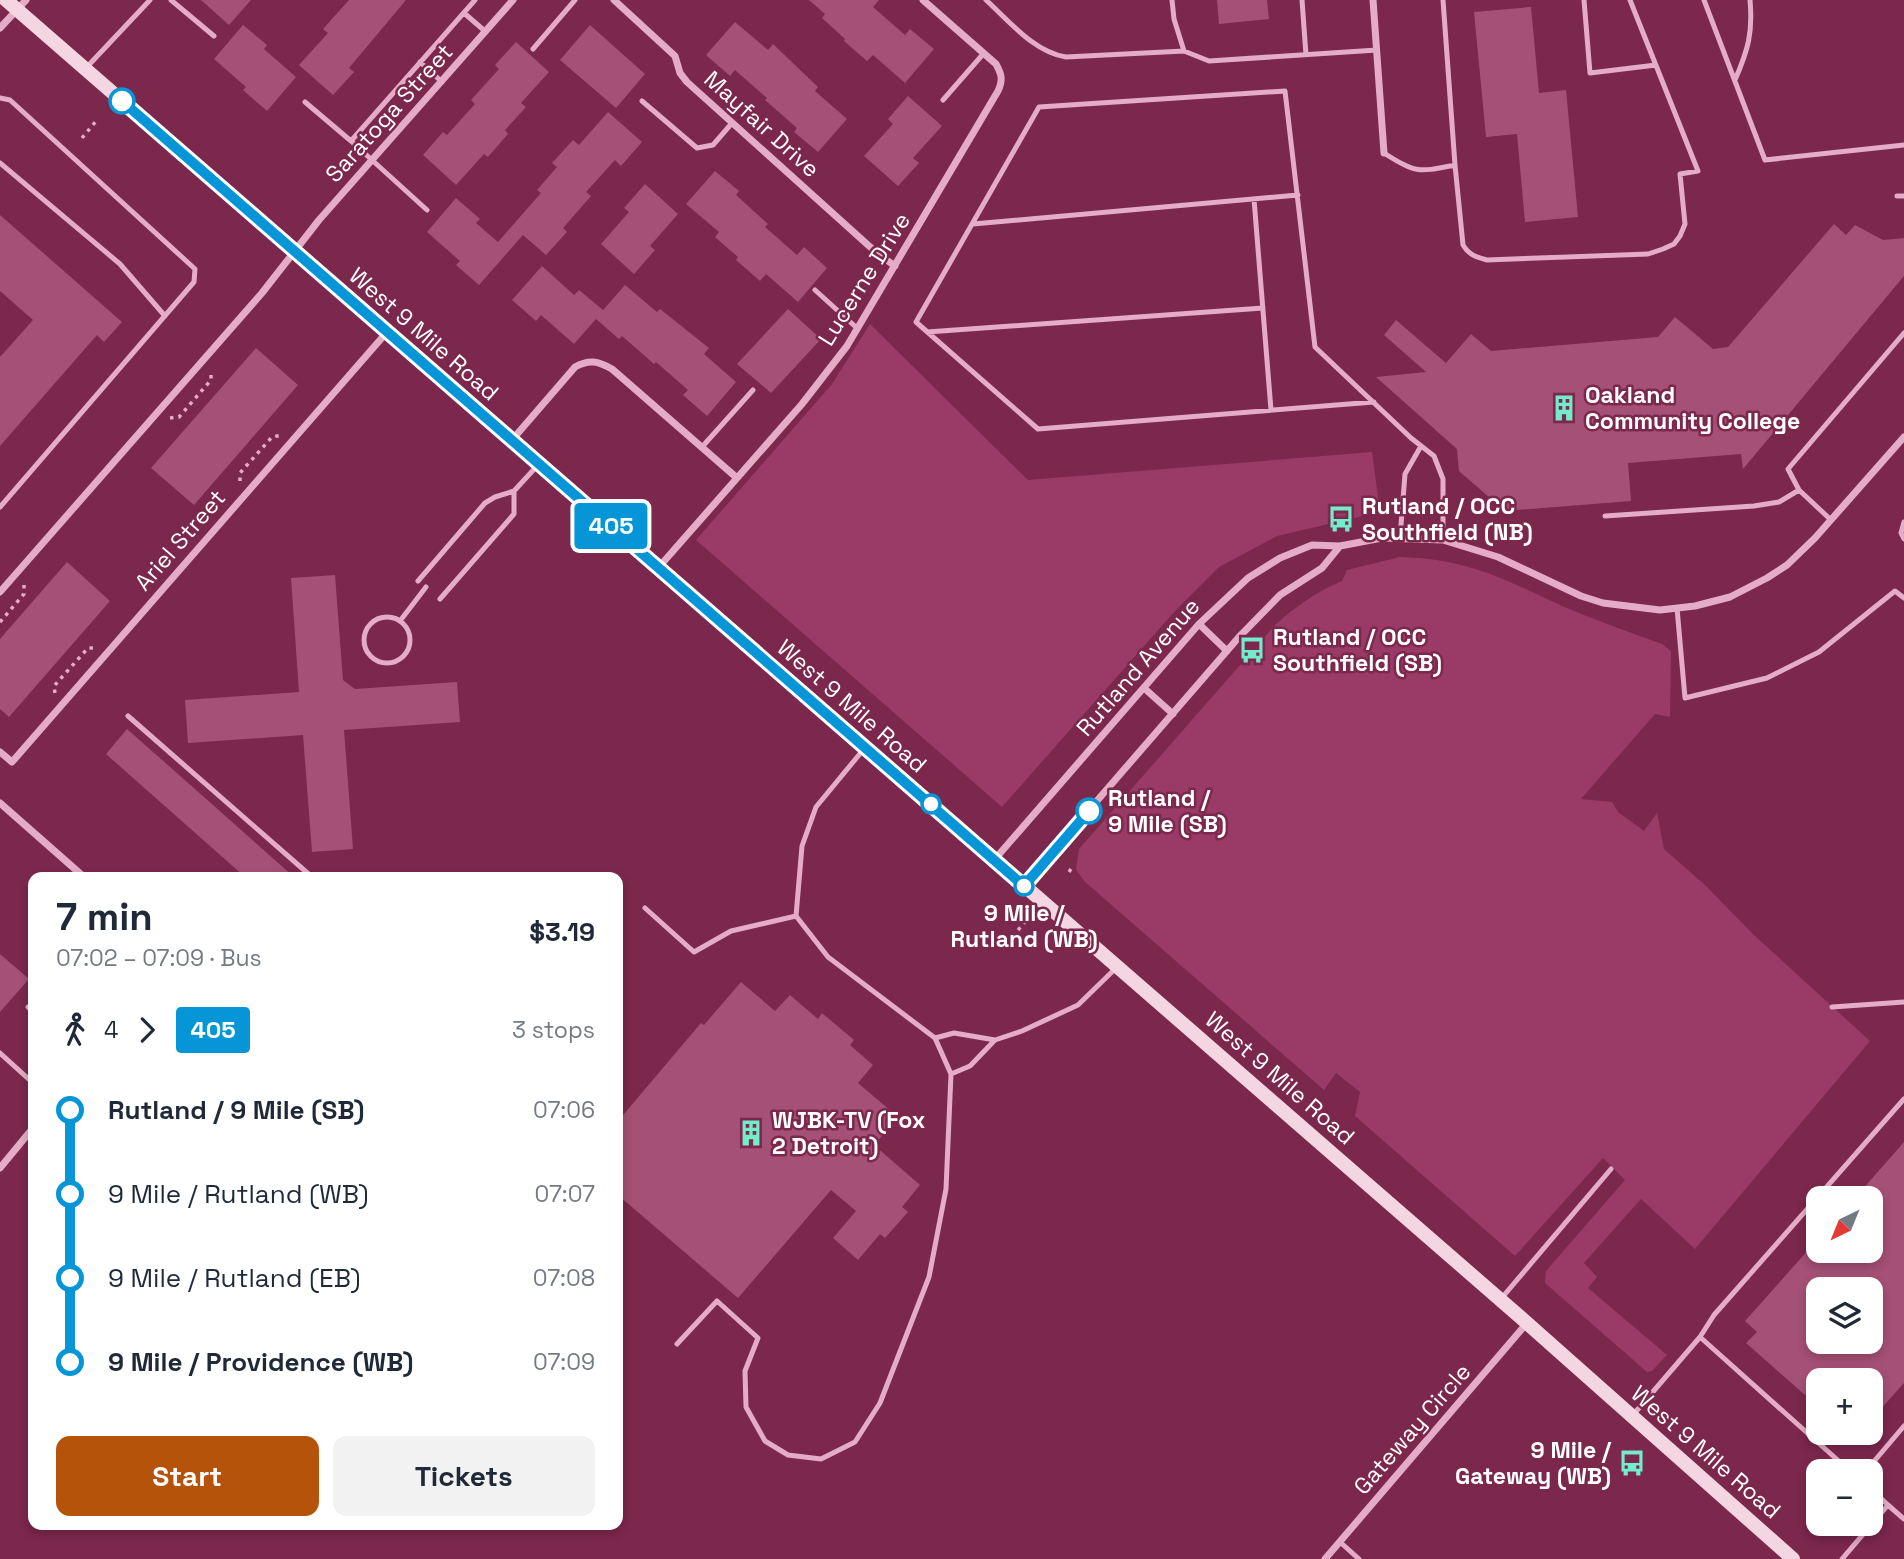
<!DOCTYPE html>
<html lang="en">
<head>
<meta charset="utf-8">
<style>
	body { margin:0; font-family:"Space Grotesk",sans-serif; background:#f2f2f3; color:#1f2937; height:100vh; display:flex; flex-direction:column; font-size:26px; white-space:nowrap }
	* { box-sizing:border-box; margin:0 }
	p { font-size:23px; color:#747a83 }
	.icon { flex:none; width:38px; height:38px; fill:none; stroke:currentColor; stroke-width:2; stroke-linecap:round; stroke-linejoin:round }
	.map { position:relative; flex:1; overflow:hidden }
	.drawer { position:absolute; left:28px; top:872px; width:595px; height:658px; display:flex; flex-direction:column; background:#fff; border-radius:14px; box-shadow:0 4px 10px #0003 }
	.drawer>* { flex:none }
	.badge { padding:0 14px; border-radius:5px; font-size:24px; line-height:46px }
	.needle { width:46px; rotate:223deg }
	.tools { position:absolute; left:1806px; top:1186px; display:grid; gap:14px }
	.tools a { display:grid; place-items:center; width:77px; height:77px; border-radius:14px; background:#fff; box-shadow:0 4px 10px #0003; font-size:35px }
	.map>.badge { position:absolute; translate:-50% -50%; box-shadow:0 0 0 4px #fff }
	.legs { display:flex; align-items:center; gap:10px; height:77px; padding:0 28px; font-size:23px }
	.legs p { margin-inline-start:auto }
	.overview { display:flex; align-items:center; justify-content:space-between; height:119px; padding:0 28px }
	h1 { font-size:38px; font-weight:800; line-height:52px }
	.button { display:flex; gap:14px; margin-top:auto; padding:14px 28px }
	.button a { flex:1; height:80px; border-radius:14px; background:#b45309; color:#fff; font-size:28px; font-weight:800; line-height:80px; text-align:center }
	.button a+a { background:#f2f2f3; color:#1f2937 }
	ul { padding:0 28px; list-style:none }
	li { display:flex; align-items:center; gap:24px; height:84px; font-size:26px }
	li i { display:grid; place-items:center; width:10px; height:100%; margin:0 9px; background:currentColor }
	li i::after { content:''; width:18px; height:18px; margin:-9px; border:5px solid; border-radius:50%; background:#fff }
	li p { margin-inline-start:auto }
	li:first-child i { background:linear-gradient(#0000 50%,currentColor 0) }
	li:last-child i { background:linear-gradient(currentColor 50%,#0000 0) }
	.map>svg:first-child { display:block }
</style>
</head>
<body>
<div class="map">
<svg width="1904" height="1559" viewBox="0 0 1904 1559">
	<rect width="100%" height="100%" fill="#7c274c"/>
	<!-- green -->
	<path fill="#993b66" d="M 870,324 L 1028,480 L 1372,452 L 1380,512 L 1277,536 L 1219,567 L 1175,611 L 1002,807 L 696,540 L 832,384 Z
		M 1400,557 C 1469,559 1501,578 1562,606 C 1595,620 1629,632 1662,644 L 1671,651 L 1670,717 L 1655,714 L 1581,799 L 1612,802 L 1618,812 L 1644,831 L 1657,813 L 1664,849 L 1705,885 L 1754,935 L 1870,1041 L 1695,1249 L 1641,1199 L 1584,1263 L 1597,1277 L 1588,1288 L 1667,1355 L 1652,1371 L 1647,1372 L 1545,1283 L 1546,1271 L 1625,1180 L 1603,1158 L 1515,1256 L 1355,1116 L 1360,1092 L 1336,1073 L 1324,1090 L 1084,881 L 1076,869 L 1079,849 L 1275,625 C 1296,606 1316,592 1342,581 L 1347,570 Z"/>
	<!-- building -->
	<path fill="#a55076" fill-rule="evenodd" d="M 201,0 L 251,0 L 229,25 Z
		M 349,0 L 406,0 L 349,68 L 354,72 L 333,95 L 299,65 L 328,33 L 323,29 Z
		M 809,0 L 879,0 L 873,7 L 905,35 L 910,29 L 934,49 L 905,83 L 873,55 L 867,61 L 844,41 L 845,39 L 822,18 L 825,14 Z
		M 1217,0 L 1267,0 L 1269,19 L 1219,24 Z
		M 1531,7 L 1539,93 L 1566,90 L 1578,217 L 1525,222 L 1517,134 L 1486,137 L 1474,12 Z
		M 735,22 L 768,50 L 773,44 L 818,87 L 815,91 L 847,119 L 818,152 L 794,132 L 797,128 L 765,100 L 767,98 L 735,70 L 730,76 L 706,55 Z
		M 243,25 L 267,45 L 264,49 L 296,77 L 267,111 L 243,90 L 246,87 L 214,59 Z
		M 590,25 L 645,74 L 616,108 L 560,60 Z
		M 516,42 L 549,72 L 521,103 L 526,107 L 505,130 L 508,134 L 488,157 L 484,154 L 456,185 L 423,155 L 443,132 L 447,135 L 475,104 L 471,100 L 499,69 L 495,65 Z
		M 908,96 L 942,126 L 913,158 L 919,163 L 898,186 L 864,156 L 893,124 L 888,119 Z
		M 608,112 L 642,142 L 621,166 L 615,160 L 586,192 L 591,196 L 563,228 L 567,232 L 546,255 L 523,235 L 479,285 L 456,265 L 460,261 L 427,232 L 456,198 L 480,219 L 476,223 L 498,242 L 541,193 L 537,190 L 557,167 L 552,163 L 573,140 L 579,145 Z
		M 715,171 L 739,191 L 736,195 L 768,224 L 765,227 L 797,255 L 804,247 L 827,268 L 798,302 L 766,274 L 760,281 L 736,260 L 738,257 L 715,237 L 719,232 L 686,204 Z
		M 645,184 L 678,214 L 650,246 L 655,250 L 634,274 L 601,244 L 629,212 L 624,208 Z
		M 0,215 L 122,322 L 104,342 L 97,335 L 0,446 L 0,357 L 33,320 L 0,291 Z
		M 1834,224 L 1846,235 L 1855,225 L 1883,240 L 1904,238 L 1904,276 L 1743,469 L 1741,454 L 1628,463 L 1631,501 L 1505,511 L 1459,471 L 1457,449 L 1376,377 L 1426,372 L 1384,335 L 1396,320 L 1446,363 L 1471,334 L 1491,351 L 1658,337 L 1675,317 L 1713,349 L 1728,347 Z
		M 542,266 L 574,295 L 579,290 L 603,310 L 625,285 L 657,312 L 660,309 L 709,348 L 704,354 L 736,382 L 707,416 L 683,395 L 688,390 L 656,362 L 654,364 L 622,336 L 619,339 L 596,319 L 574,344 L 541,315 L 536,321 L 512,300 Z
		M 788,309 L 821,339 L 771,393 L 737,364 Z
		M 256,348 L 298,385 L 194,505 L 151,468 Z
		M 67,562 L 110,601 L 9,717 L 0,709 L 0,639 Z
		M 335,575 L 343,680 L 355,689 L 457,682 L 460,722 L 344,730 L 353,849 L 312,852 L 303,735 L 188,743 L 185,700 L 299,692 L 291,578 Z
		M 127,729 L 204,797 L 294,877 L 245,877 L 106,754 Z
		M 0,954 L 29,979 L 0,1012 Z
		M 741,982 L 775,1011 L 790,995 L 818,1019 L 822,1013 L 854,1040 L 850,1045 L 873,1065 L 858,1083 L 898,1117 L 874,1145 L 920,1185 L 902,1207 L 908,1212 L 885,1238 L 880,1234 L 858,1260 L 833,1238 L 856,1211 L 831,1190 L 738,1298 L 618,1195 L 618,1121 L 701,1023 L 704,1025 Z
		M 1904,1142 L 1904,1383 L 1871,1420 L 1871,1381 L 1818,1381 L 1805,1395 L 1746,1343 L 1757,1332 L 1745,1321 L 1818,1239 L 1818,1251 L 1871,1251 L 1871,1199 L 1854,1199 ZM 1818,1290 L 1871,1290 L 1871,1342 L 1818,1342 Z"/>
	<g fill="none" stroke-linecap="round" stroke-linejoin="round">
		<!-- path -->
		<path stroke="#e4acc5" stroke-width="3.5" stroke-dasharray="3.5 5" stroke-linecap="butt" d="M 82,138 L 97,120
			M 170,418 L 179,417 L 211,380 L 211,370
			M 240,481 L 240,473 L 272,437 L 282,435
			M 0,622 L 24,594 L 24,584
			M 55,693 L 54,686 L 88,648 L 96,648
			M 1069,872 L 1071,869
			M 1007,943 L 1025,922"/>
		<!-- service -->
		<path stroke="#e4acc5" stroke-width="5" d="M 171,0 L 214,36
			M 986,0 C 1009,21 1034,52 1066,57 L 1184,51 L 1209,61 L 1377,50
			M 1172,0 L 1174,19 L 1184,51
			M 1302,0 L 1306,55
			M 1443,0 L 1455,165
			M 1584,0 L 1590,73 L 1656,65
			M 1704,0 L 1765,160 L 1904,145
			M 464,13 L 486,32
			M 533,49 L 575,0
			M 420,62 L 442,82
			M 85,69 L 150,0
			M 1735,80 C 1748,50 1753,33 1750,0
			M 0,98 L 10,100 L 195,269 L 194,282 L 0,507
			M 943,100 L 984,53
			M 642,101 L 697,148 L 713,145 L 732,123
			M 305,102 L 351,141
			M 1384,153 C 1416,174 1419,172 1455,165 L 1463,245 C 1469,255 1476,257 1487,260 L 1648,254 L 1663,249 L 1674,244 L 1680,236 L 1685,224 L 1680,174 L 1698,171 L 1630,0
			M 0,163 L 120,264 L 165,316
			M 1897,196 L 1904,196
			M 1254,199 L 1271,410
			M 427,210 L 351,141 L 475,0
			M 973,224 L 1298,195
			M 815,290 L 858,329
			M 927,332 L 1263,308
			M 1374,402 L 1038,429 L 916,322 L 1039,107 L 1285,91 L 1315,347 L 1411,438 L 1434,456 L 1443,479 L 1443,540
			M 702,447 L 753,390
			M 1605,516 L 1754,506 L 1779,502 L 1799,490
			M 1831,520 L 1799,490 L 1788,469 L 1904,333
			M 1904,522 L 1901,533 L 1904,539
			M 1400,538 L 1405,474 L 1421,446
			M 418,581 L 485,503 L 495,497 L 514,491 L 537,466
			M 440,599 L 514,514 L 514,491
			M 1677,608 L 1685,698 L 1767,678 L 1819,652 L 1895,591 L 1904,598
			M364 640a23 23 0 1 1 46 0a23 23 0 1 1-46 0Z
			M 400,621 L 426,587
			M 128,716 L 312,877
			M 645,908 L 694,952 L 731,931 L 796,916
			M 28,1007 L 33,1012
			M 1832,1007 L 1904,1002
			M 935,1038 L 954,1033 L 995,1040
			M 0,1053 L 33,1083
			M 951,1074 L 970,1066 L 995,1040 L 1022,1031 L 1078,1005 L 1117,967
			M 1500,1300 L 1611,1169
			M 1700,1337 L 1851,1472
			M 677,1344 L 717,1301 L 758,1338 L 745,1371 L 746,1407 L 765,1441 L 788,1455 L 821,1459 L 855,1442 L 880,1403 L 929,1277 L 946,1189 L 951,1074 L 935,1038 L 828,957 L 796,916 L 802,846 L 816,807 L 863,750
			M 1633,1415 L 1700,1337 L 1714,1315 L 1904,1099
			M 1865,1472 L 1904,1426
			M 1888,1505 L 1904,1519
			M 1340,1542 L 1359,1559
			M 1842,1559 L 1888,1505 L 1871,1489"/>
		<!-- minor -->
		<path stroke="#e4acc5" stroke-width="7" d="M 614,0 L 675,56 L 680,73 L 687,82 L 878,254 L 895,266
			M 1373,0 L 1384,153
			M 0,28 L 26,0
			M 512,440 L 575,367 C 589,359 598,361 612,369 L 737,478
			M 659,567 L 802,404 L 847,346 L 998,91 C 1003,80 1002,75 996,64 L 923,0
			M 0,592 L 262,293 L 319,220 L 513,0
			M 1199,624 L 1227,651
			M 1144,688 L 1173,714
			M 0,752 L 12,762 L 387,332
			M 0,803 L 84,877
			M 995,859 L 1199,624 L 1248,578 L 1280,558 L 1312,545 L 1340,546 L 1382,538 L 1443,540 L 1498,557 L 1581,596 L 1603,603 L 1660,610 L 1695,606 L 1730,597 L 1767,578 L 1787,565 L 1815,538 L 1904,437
			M 1024,885 L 1239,637 L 1280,595 L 1322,568 L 1340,546
			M 0,1168 L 33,1128
			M 1325,1559 L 1527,1323"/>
		<!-- secondary -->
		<path stroke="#f4d5e2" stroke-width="14" d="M 6,0 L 1527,1323 L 1793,1559"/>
	</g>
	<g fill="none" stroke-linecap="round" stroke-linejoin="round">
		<!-- line-1 casing -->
		<g stroke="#fff" stroke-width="16">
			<path id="line-1" d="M 122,101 L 1024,886 L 1089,811"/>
		</g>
		<!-- line-1 -->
		<use href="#line-1" stroke="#0696d7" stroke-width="10"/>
	</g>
	<!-- icons -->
	<defs>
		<g id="building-bare" transform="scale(2.1)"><path d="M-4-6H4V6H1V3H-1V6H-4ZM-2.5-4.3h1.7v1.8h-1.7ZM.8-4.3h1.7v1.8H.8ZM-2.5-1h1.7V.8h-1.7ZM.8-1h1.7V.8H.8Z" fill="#72ecc9" stroke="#7c274c" stroke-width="2.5" paint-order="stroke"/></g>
		<g id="bus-bare" transform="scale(2.1)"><path d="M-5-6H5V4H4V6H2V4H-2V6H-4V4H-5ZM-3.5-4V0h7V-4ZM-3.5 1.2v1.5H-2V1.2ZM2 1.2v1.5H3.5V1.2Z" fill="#72ecc9" stroke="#7c274c" stroke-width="2.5" paint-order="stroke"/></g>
	</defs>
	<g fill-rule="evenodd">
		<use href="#building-bare" x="1564" y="408"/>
		<use href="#bus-bare" x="1341" y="519"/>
		<use href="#bus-bare" x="1252" y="650"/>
		<use href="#building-bare" x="751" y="1133"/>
		<use href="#bus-bare" x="1632" y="1463"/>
	</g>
	<!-- markers -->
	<g fill="#fff" stroke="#0696d7" stroke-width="3.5">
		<circle cx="122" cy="101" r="12"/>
		<circle cx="931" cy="804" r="9"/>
		<circle cx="1089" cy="811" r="12"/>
		<circle cx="1024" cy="886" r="9"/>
	</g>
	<g text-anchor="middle" stroke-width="5" stroke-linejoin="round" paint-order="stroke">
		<!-- street labels -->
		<g font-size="23" fill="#fff" stroke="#7c274c">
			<text transform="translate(389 113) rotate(-48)" y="8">Saratoga Street</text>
			<text transform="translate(762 124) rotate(42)" y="8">Mayfair Drive</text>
			<text transform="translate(864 279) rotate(-58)" y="8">Lucerne Drive</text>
			<text transform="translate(424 334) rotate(41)" y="8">West 9 Mile Road</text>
			<text transform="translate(180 540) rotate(-49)" y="8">Ariel Street</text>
			<text transform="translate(1138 667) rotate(-49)" y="8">Rutland Avenue</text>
			<text transform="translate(852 706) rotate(41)" y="8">West 9 Mile Road</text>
			<text transform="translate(1280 1078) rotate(41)" y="8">West 9 Mile Road</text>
			<text transform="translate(1412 1429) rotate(-49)" y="8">Gateway Circle</text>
			<text transform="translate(1706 1452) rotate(41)" y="8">West 9 Mile Road</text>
		</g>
		<!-- poi labels -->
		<g font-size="23" font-weight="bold" fill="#fff" stroke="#7c274c" text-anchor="start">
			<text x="1585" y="403">Oakland<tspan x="1585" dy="26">Community College</tspan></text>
			<text x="1362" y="514">Rutland / OCC<tspan x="1362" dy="26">Southfield (NB)</tspan></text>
			<text x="1273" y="645">Rutland / OCC<tspan x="1273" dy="26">Southfield (SB)</tspan></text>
			<text x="772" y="1128">WJBK-TV (Fox<tspan x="772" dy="26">2 Detroit)</tspan></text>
			<text x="1611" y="1458" text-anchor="end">9 Mile /<tspan x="1611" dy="26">Gateway (WB)</tspan></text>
		</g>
		<!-- stop labels -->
		<g font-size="23" font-weight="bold" fill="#fff" stroke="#7c274c" text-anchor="start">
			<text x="1108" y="806">Rutland /<tspan x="1108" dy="26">9 Mile (SB)</tspan></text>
			<text x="1024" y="921" text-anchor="middle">9 Mile /<tspan x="1024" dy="26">Rutland (WB)</tspan></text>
		</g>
	</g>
</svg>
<div class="tools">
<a><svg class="needle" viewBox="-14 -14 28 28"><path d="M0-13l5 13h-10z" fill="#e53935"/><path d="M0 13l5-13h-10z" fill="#747a83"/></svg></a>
<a><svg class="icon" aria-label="layers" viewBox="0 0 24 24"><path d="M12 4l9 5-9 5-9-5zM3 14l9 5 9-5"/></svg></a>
<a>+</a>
<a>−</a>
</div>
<b class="badge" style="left:611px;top:526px;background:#0696d7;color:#fff">405</b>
<section class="drawer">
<div class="overview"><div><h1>7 min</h1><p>07:02 – 07:09 · Bus</p></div><b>$3.19</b></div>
<div class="legs"><svg class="icon" aria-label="walk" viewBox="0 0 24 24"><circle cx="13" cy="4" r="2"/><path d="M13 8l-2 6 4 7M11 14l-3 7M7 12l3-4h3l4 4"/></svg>4<svg class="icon" aria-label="forward" viewBox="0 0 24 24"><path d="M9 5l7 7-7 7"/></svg><b class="badge" style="background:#0696d7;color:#fff">405</b><p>3 stops</p></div>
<ul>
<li><i style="color:#0696d7"></i><b>Rutland / 9 Mile (SB)</b><p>07:06</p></li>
<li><i style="color:#0696d7"></i><span>9 Mile / Rutland (WB)</span><p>07:07</p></li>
<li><i style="color:#0696d7"></i><span>9 Mile / Rutland (EB)</span><p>07:08</p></li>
<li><i style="color:#0696d7"></i><b>9 Mile / Providence (WB)</b><p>07:09</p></li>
</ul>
<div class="button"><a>Start</a><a>Tickets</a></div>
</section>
</div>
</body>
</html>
